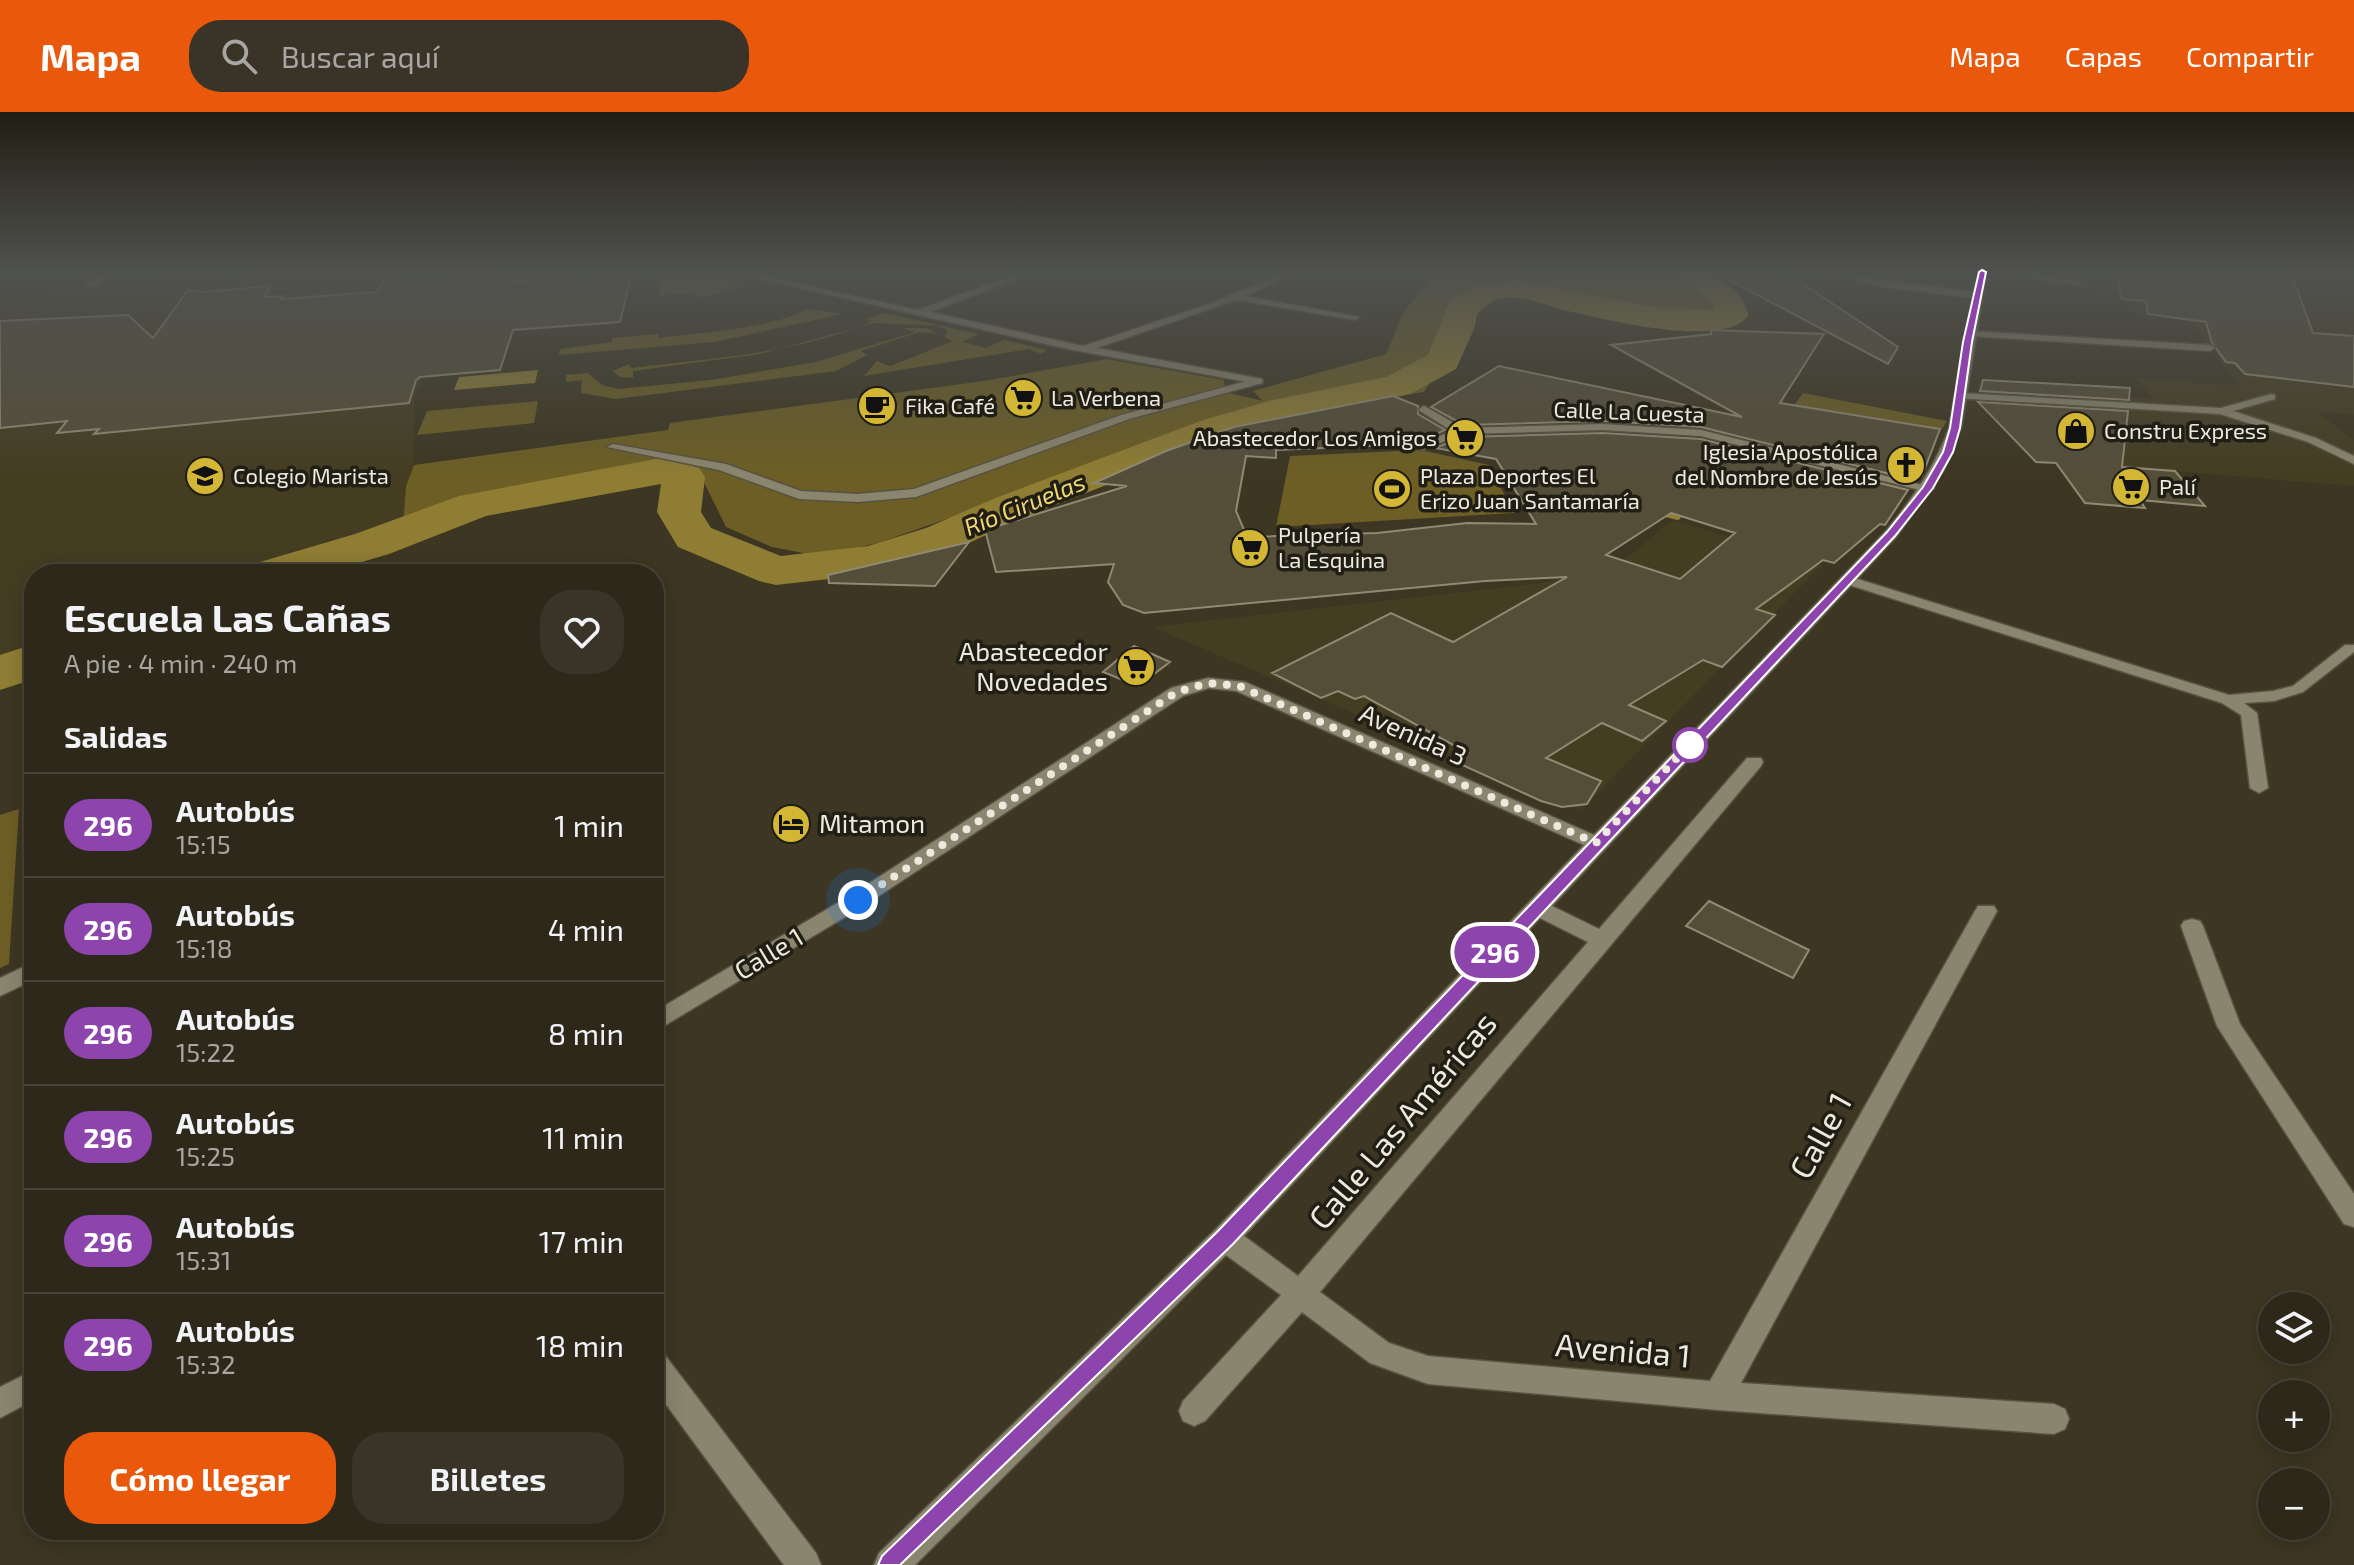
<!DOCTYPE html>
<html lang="es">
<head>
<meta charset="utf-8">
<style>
	body { margin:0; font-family:"Exo 2",sans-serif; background:#393427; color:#f1f3f6; height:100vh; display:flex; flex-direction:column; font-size:30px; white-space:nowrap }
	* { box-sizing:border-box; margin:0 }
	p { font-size:26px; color:#a7a6a2 }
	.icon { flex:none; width:44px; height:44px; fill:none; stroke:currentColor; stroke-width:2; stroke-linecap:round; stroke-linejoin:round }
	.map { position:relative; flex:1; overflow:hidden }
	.sheet { position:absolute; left:24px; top:452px; width:640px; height:976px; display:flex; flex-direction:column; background:#2d281a; border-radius:32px; box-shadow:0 4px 20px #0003,0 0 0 2px #484439 }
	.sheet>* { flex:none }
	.badge { padding:0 16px; border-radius:26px; font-size:28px; line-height:52px }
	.controls { position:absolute; left:2258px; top:1180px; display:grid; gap:16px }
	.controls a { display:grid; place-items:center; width:72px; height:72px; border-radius:50%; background:#2d281a; box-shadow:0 4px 20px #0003,0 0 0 2px #484439; font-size:40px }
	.you { position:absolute; width:40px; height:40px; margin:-20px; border:6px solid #fff; border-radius:50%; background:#1a73e8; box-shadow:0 0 0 12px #1a73e833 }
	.map>.badge { position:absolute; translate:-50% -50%; box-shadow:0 0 0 4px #fff }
	h2 { padding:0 40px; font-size:30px; line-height:72px }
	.round { display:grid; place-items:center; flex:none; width:84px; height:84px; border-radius:32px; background:#393427 }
	.head { display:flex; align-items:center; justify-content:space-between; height:136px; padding:0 40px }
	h1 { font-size:38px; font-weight:700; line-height:60px }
	.cta { display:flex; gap:16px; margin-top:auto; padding:16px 40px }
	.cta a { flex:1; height:92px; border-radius:32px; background:#ea580c; color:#fff; font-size:32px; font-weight:700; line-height:92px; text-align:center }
	.cta a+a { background:#393427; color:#f1f3f6 }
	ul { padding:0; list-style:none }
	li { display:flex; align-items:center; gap:24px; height:104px; padding:0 40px; border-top:2px solid #484439 }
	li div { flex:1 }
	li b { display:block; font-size:30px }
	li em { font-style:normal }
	li .badge { min-width:88px; font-weight:700; text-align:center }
	header { display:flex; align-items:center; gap:48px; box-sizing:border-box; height:112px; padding:0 40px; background:#ea580c; color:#fff }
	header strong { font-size:38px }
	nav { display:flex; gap:44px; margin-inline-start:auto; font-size:28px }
	.search { width:560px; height:72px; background:#393427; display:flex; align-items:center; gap:20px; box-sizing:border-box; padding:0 28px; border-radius:32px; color:#a7a6a2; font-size:30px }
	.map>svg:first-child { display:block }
</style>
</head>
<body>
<header>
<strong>Mapa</strong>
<div class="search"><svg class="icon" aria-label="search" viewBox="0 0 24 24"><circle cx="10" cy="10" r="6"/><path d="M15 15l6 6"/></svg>Buscar aquí</div>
<nav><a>Mapa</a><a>Capas</a><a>Compartir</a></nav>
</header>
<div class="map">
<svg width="2354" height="1453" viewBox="0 0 2354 1453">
	<rect width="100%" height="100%" fill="#3c3622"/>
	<!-- built -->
	<path fill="#443d22" d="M 275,160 L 471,160 L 451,197 L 414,289 L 414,353 L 406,375 L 403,413 L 240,462 L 34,462 L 34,538 L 0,551 L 0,188 L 41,185 L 63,175 Z
		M 2147,160 L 2354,160 L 2354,303 L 2316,299 L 2354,328 L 2354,374 L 2122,355 L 2127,297 L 1977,289 L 1980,279 L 2153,287 L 2136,266 L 2239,274 L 2189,208 L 2139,204 L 2107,180 L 2073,175 L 2074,168 L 2227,187 L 2224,169 Z
		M 1673,408 L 1822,453 L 1581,698 L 1152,515 L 1541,471 L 1615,455 Z"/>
	<!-- green -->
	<path fill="#6c5e24" d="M 659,160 L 711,160 L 745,171 L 721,181 L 700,185 L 695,180 L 660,184 Z
		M 1437,160 L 1696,160 L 1729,180 L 1744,209 L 1500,184 L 1472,206 L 1424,280 L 1280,303 L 1269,294 L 878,431 L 818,444 L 772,435 L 726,415 L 692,346 L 467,389 L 403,413 L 406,374 L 414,353 L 668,318 L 670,311 L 984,269 L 1107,247 L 1224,268 L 1225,280 L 1263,289 L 1253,279 L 1386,242 L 1404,199 Z
		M 808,197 L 843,202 L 714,230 L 558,243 L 561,237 L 612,230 L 612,226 L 658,222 L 659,226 C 700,221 773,216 808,197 Z
		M 884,201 L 979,222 L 962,230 L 986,236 L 1004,228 L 1047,238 L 1041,242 L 1029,237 L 864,264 L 877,249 L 890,254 L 953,229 L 945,226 L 947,218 L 938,214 L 874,211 L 760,242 L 633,259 L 633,266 L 620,265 L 613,259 L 629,252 L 631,256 C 712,246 797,242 873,209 L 865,207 Z
		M 902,216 L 927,216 L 938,222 L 920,220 L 861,239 L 867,243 L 836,259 L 616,287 L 581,281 L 582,268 L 566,270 L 566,263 L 588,261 L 602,273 L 618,277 L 711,268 L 816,250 L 915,220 Z
		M 1803,281 L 1947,309 L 1942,317 L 1835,299 L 1828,309 L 1869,354 L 1780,335 L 1785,329 L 1771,325 Z
		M 538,289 L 534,311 L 417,323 L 427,299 Z
		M 1421,338 L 1489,353 L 1514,401 L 1276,415 L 1290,344 Z
		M 19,697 L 9,852 L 0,856 L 0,703 Z"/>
	<!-- water -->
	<path fill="#8f7d34" d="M 538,258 L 535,271 L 454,278 L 459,265 Z"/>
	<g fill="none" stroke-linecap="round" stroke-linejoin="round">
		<!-- stream -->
		<path stroke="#8f7d34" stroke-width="8" d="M 1655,398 L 1677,404"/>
		<!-- river -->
		<path fill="#8f7d34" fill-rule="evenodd" d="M 1675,160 L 1710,160 L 1739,181 L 1749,203 C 1724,238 1604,207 1568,199 C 1547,194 1522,182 1500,187 C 1492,188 1485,194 1478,199 L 1474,217 L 1456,257 L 1410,282 L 1281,310 L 1231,324 L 1025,405 L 958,436 L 873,462 L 776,473 L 759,469 L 678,435 L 657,400 L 661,372 L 486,404 L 389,442 L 321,462 L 246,462 L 253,452 L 355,422 L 459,384 L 666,345 L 699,356 L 705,365 L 701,400 L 711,416 L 781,444 L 868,434 L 926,416 L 993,387 L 1203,308 L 1273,288 L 1386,265 L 1428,243 L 1451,187 L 1480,172 L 1519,168 L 1652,195 L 1714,198 L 1713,192 Z
			M 34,532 L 34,567 L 0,578 L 0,543 Z"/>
	</g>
	<!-- building -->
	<path fill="#544e39" stroke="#908a73" stroke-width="2" fill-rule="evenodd" d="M 455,160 L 513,160 L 509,170 L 632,160 L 620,210 L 513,218 L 500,258 L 420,265 L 416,268 L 409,291 L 94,322 L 99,317 L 57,321 L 67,309 L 0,316 L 0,209 L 128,203 L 153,226 L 188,178 L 205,180 L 271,174 L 264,185 L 283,184 L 281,187 L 376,180 L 385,167 Z
		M 1714,160 L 1785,160 L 1898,235 L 1888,252 Z
		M 2116,160 L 2266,160 L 2269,166 L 2294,169 L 2313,221 L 2354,224 L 2354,275 L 2245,262 L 2235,251 L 2226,250 L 2212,231 L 2206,210 L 2148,202 L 2146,189 L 2122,187 Z
		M 1711,218 L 1824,222 L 1780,291 L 1940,317 L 1922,364 L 1917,363 L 1914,368 L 1701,315 L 1603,309 L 1464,313 L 1431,295 L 1499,254 L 1742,305 L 1611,233 L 1711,222 Z
		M 1983,268 L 2077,273 L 2130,276 L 2129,288 L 1980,279 Z
		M 1393,284 L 1418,294 L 1418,302 L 1445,318 L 1415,332 L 1276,338 L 1276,346 L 1246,344 L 1236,399 L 1247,425 L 1377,421 L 1467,411 L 1536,412 L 1496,347 L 1435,336 L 1464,325 L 1603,321 L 1701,327 L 1908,378 L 1885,413 L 1880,412 L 1834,451 L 1823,448 L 1756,497 L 1775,503 L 1722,555 L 1703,548 L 1629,593 L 1666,609 L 1642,629 L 1602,611 L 1546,646 L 1601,669 L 1587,692 L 1562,695 L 1541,689 L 1456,650 L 1468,641 L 1364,584 L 1355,587 L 1338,579 L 1321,586 L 1272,561 L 1391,501 L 1453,530 L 1567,465 L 1485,469 L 1144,501 L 1123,493 L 1108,470 L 1114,452 L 996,460 L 985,418 L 1127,374 L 1094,371 L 1166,339 L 1234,315 ZM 1671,401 L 1735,421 L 1680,467 L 1606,443 Z
		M 1978,290 L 2128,299 L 2122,355 L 2175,359 L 2205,394 L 2140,388 L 2145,396 L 2085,391 L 2056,351 L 2036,350 Z
		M 969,430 L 935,474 L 829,471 L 828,463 Z
		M 1134,534 L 1170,550 L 1138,574 L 1103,560 Z
		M 1709,789 L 1809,838 L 1793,866 L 1686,814 Z"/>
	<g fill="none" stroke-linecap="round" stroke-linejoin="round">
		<!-- lane casing -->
		<g stroke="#585341" stroke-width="3">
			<path id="lane" d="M 1967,219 L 2210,233 L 2215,236 L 2210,239 L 1970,224 L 1965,221 Z
				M 1258,266 L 1263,269 L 1262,271 L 1129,307 L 916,385 L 858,390 L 799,387 L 719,358 L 607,335 L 613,332 L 726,352 L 801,379 L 858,382 L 914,377 L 1121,303 Z
				M 1960,281 L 2221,296 L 2271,282 L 2275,283 L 2275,287 L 2233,299 L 2316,326 L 2354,344 L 2354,352 L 2308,330 L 2220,302 L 1956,286 L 1955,284 Z
				M 1424,294 L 1463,316 L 1603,312 L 1701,318 L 1934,376 L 1928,380 L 1701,324 L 1603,318 L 1463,322 L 1422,338 L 1416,335 L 1418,333 L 1452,319 L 1420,299 L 1419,297 Z
				M 1848,464 L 2229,583 L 2273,579 L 2293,574 L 2345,533 L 2354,533 L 2354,540 L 2303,580 L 2274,589 L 2244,591 L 2257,601 L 2268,676 L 2259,681 L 2250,676 L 2241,603 L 2222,591 L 1843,471 L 1843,465 Z"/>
		</g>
		<!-- street casing -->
		<g stroke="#585341" stroke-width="3">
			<path id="street" d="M 107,160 L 119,160 L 93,175 L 85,173 Z
				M 729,160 L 746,160 L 918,198 L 1022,160 L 1036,160 L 930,200 L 1083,234 L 1212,191 L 1284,160 L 1297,160 L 1246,184 L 1360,205 L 1355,208 L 1236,188 L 1097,236 L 1262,267 L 1262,271 L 1258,272 L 1068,237 Z
				M 1827,160 L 1973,180 L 1977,160 L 1987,160 L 1961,316 L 1943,359 L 1896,425 L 1552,794 L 1599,817 L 1747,646 L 1761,646 L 1763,650 L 1761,654 L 1320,1180 L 1389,1231 L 1428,1244 L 1710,1269 L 1975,799 L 1978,794 L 1994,794 L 1997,799 L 1741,1271 L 2054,1292 L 2065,1297 L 2069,1307 L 2065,1317 L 2054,1322 L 1718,1298 L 1428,1272 L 1370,1251 L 1302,1200 L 1205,1309 L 1194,1314 L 1183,1309 L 1179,1299 L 1183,1289 L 1281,1183 L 1226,1143 L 915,1453 L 874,1453 L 879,1441 L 1215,1118 L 1584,733 L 1236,579 L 1209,576 L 1183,584 L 865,793 L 654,920 L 654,900 L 851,783 L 1171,576 L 1208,566 L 1245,570 L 1594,723 L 1886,419 C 1912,387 1935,355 1949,316 L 1972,186 L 1877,174 ZM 1540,806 L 1588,830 L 1298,1164 L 1244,1124 Z
				M 1990,160 L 2018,160 L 2083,170 L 2078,173 Z
				M 2192,807 L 2200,809 L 2203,814 L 2240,912 L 2354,1082 L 2354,1115 L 2344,1112 L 2217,914 L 2181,814 L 2184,809 Z
				M 34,850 L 34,868 L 0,884 L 0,866 Z
				M 654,1238 L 664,1242 L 816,1441 L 821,1453 L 784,1453 L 654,1276 Z
				M 34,1258 L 34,1288 L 0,1306 L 0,1275 Z"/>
		</g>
		<!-- lane -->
		<use href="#lane" fill="#8a856e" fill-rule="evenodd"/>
		<!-- street -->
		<use href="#street" fill="#8a856e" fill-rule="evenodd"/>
	</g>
	<!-- sky -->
	<linearGradient id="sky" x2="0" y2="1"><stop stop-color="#211e13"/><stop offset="0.44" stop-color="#50524f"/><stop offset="1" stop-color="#50524f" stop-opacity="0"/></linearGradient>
	<rect width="2354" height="363" fill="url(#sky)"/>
	<!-- line -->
	<path fill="#8e44ad" stroke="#fff" stroke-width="2" d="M 1982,158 L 1986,160 L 1972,230 L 1960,316 L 1953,340 L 1933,376 L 1895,424 L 1233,1132 L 900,1453 L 878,1453 L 882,1444 L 1217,1120 L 1887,420 L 1923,375 L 1943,340 L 1950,316 L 1963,230 L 1979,160 Z"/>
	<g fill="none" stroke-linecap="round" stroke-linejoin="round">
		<!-- walk -->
		<path stroke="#edeadd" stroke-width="8" stroke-dasharray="0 14.4" d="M 858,788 L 1177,580 L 1208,571 L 1239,574 L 1596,731 L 1697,625 L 1690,633"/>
	</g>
	<!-- icons -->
	<defs>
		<g id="supermarket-disc" transform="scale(2)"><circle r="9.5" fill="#d4b635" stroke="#201e15"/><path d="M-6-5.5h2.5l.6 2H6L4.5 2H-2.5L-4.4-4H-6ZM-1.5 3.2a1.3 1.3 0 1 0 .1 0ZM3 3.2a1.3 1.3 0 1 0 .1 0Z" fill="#111"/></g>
		<g id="cafe-disc" transform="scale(2)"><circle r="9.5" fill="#d4b635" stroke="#201e15"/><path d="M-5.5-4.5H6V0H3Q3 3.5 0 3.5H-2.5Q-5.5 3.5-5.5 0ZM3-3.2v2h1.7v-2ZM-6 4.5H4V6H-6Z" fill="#111"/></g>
		<g id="shop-disc" transform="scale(2)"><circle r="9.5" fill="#d4b635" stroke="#201e15"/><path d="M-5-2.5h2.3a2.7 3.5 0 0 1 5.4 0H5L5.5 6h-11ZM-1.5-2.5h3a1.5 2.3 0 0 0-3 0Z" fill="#111"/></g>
		<g id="church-disc" transform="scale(2)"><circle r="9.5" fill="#d4b635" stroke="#201e15"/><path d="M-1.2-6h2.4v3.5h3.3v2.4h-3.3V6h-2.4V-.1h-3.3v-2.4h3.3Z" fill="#111"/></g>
		<g id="school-disc" transform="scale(2)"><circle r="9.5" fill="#d4b635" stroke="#201e15"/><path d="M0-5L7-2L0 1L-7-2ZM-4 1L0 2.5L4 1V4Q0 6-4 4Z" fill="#111"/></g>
		<g id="stadium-disc" transform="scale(2)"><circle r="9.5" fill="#d4b635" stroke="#201e15"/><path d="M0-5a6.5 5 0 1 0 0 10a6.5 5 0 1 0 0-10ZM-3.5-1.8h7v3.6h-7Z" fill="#111"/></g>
		<g id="hotel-disc" transform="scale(2)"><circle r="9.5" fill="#d4b635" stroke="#201e15"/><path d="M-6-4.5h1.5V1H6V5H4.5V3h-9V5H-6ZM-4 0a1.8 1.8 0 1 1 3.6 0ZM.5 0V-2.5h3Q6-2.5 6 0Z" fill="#111"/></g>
	</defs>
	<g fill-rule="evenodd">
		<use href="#supermarket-disc" x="1023" y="286"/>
		<use href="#cafe-disc" x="877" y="294"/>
		<use href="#shop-disc" x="2076" y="319"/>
		<use href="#supermarket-disc" x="1465" y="326"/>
		<use href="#church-disc" x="1906" y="353"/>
		<use href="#school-disc" x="205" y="364"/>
		<use href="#supermarket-disc" x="2131" y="375"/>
		<use href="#stadium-disc" x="1392" y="377"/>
		<use href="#supermarket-disc" x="1250" y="436"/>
		<use href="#supermarket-disc" x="1136" y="555"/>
		<use href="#hotel-disc" x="791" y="712"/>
	</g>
	<!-- markers -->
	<circle fill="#fff" stroke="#8e44ad" stroke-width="4" cx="1690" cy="633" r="16"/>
	<g text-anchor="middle" stroke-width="7" stroke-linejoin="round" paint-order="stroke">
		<!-- far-poi labels -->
		<g font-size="22" fill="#edeadd" stroke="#201e15" text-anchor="start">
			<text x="1051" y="294">La Verbena</text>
			<text x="905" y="302">Fika Café</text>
			<text x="2104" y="327">Constru Express</text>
			<text x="1437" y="334" text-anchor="end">Abastecedor Los Amigos</text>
			<text x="1878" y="348" text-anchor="end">Iglesia Apostólica<tspan x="1878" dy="25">del Nombre de Jesús</tspan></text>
			<text x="233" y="372">Colegio Marista</text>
			<text x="1420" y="372">Plaza Deportes El<tspan x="1420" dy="25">Erizo Juan Santamaría</tspan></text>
			<text x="2159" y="383">Palí</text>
			<text x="1278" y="431">Pulpería<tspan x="1278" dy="25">La Esquina</tspan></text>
		</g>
		<!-- far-street labels -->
		<g font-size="22" fill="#edeadd" stroke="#201e15">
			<text transform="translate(1629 300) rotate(2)" y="8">Calle La Cuesta</text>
		</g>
		<!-- far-water labels -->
		<g font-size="24" font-style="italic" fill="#f2d872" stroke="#201e15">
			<text transform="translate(1025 393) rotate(-22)" y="8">Río Ciruelas</text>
		</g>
		<!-- poi labels -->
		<g font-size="26" fill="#edeadd" stroke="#201e15" text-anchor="end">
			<text x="1108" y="549">Abastecedor<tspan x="1108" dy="30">Novedades</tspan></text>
			<text x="819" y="721" text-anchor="start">Mitamon</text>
		</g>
		<!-- street labels -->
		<g font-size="26" fill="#edeadd" stroke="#201e15">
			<text transform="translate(1413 623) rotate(24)" y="9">Avenida 3</text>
			<text transform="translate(769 842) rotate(-31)" y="9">Calle 1</text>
		</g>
		<!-- near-street labels -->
		<g font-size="32" fill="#edeadd" stroke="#201e15">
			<text transform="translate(1403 1009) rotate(-50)" y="11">Calle Las Américas</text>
			<text transform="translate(1821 1024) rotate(-61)" y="11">Calle 1</text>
			<text transform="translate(1623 1239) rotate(5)" y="11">Avenida 1</text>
		</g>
	</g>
</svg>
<div class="controls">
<a><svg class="icon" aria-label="layers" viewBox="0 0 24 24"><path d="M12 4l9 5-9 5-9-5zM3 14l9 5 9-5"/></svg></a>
<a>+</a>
<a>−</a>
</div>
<div class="you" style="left:858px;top:788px"></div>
<b class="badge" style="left:1495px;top:840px;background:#8e44ad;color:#fff">296</b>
<section class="sheet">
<div class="head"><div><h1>Escuela Las Cañas</h1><p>A pie · 4 min · 240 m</p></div><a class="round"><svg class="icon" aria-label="heart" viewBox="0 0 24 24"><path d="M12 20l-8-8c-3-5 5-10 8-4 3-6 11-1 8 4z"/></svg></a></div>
<h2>Salidas</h2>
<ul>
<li><span class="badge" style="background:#8e44ad;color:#fff">296</span><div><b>Autobús</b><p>15:15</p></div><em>1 min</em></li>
<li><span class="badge" style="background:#8e44ad;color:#fff">296</span><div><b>Autobús</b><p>15:18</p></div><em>4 min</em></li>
<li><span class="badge" style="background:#8e44ad;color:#fff">296</span><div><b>Autobús</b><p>15:22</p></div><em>8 min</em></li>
<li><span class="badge" style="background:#8e44ad;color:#fff">296</span><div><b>Autobús</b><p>15:25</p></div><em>11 min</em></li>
<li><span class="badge" style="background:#8e44ad;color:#fff">296</span><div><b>Autobús</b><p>15:31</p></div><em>17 min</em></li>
<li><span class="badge" style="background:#8e44ad;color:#fff">296</span><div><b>Autobús</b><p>15:32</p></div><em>18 min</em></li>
</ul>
<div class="cta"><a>Cómo llegar</a><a>Billetes</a></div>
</section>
</div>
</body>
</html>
